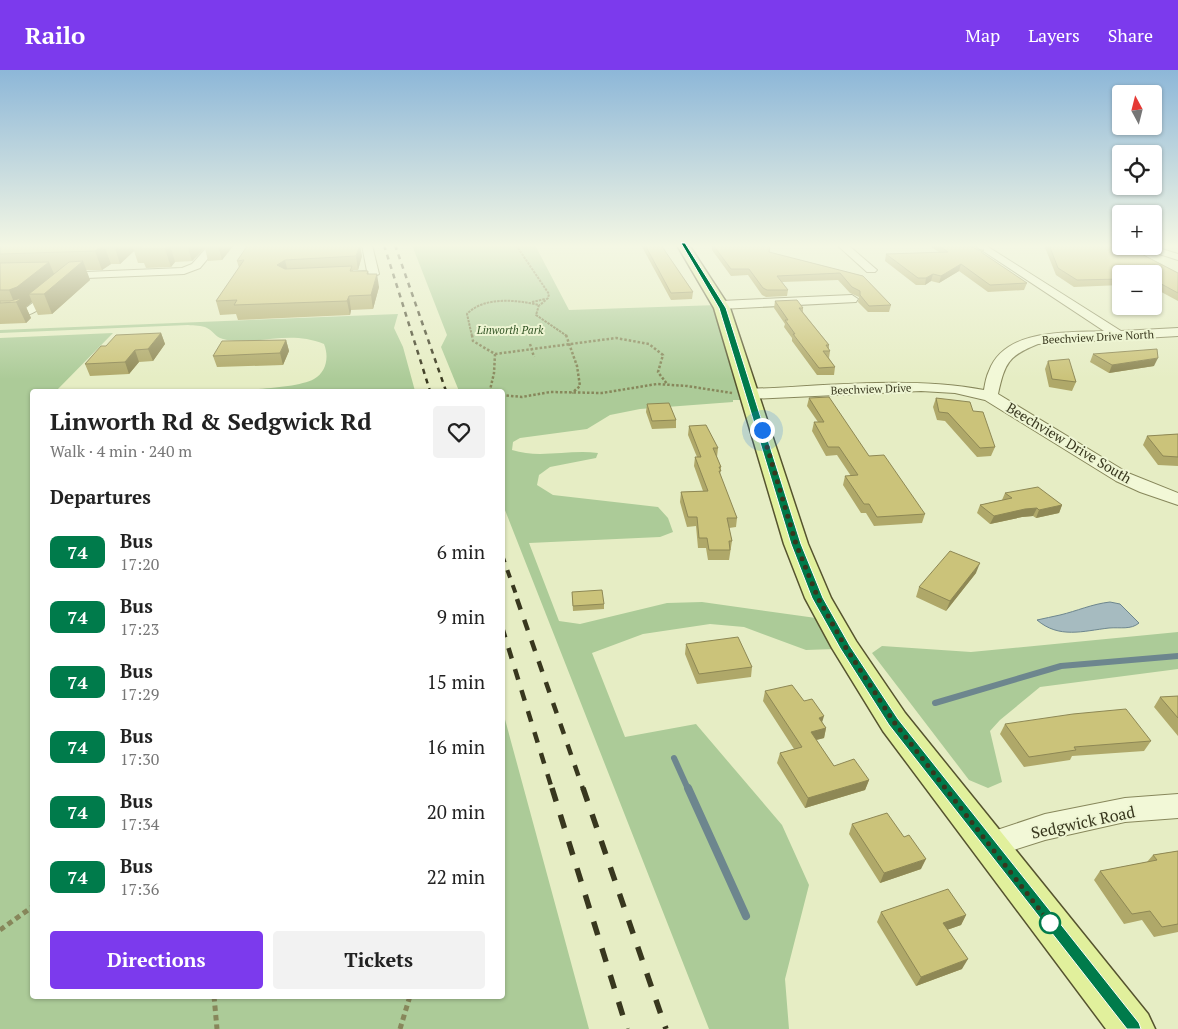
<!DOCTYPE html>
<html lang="en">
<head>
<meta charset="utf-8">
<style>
	body { margin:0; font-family:"PT Serif",serif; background:#f2f2f2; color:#222; height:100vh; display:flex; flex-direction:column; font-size:19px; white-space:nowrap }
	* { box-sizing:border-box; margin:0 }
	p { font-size:16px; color:#767676 }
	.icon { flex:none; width:28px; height:28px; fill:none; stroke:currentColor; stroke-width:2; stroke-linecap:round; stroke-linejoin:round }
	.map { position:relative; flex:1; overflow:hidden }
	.drawer { position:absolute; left:30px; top:319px; width:475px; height:610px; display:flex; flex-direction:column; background:#fff; border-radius:5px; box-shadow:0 1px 4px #0004 }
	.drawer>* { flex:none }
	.badge { padding:0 10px; border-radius:8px; font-size:18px; line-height:32px }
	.needle { width:32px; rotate:353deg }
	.buttons { position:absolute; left:1112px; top:15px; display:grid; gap:10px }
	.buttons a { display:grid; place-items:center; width:50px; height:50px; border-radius:5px; background:#fff; box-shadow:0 1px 4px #0004; font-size:25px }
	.you { position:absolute; width:25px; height:25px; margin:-12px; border:4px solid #fff; border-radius:50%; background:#1a73e8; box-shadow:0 0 0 8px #1a73e833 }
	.map>.badge { position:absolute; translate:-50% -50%; box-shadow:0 0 0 2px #fff }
	h2 { padding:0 20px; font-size:19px; line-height:45px }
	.round { display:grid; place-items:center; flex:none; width:52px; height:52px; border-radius:5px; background:#f2f2f2 }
	.head { display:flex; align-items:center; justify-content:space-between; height:85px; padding:0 20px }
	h1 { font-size:24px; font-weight:700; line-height:38px }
	.cta { display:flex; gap:10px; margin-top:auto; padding:10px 20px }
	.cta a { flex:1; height:58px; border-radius:5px; background:#7c3aed; color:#fff; font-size:20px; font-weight:700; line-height:58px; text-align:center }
	.cta a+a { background:#f2f2f2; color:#222 }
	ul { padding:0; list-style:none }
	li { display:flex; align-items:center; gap:15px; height:65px; padding:0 20px }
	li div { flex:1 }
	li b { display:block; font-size:19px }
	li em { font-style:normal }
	li .badge { min-width:55px; font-weight:700; text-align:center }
	header { display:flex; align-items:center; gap:30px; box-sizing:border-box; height:70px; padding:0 25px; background:#7c3aed; color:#fff }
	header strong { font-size:24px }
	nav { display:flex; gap:28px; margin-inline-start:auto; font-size:18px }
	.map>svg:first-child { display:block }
</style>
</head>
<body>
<header>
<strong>Railo</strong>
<nav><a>Map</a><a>Layers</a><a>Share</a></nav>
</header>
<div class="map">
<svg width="1178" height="959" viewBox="0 0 1178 959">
	<rect width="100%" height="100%" fill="#e6edc4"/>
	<!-- green -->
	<path fill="#accb98" d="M 412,175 L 535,175 L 569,240 L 718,235 L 746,330 L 733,330 L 733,332 L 640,339 L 610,345 L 587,359 L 520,368 L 513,372 L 512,380 C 539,389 570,379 598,383 L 596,388 L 550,397 L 539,405 L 537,415 L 553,425 L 658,437 L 668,448 L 673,462 L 660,467 L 529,473 L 559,551 L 580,554 L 667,533 L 702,532 L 816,548 L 835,579 L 806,580 L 744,557 L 710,554 L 643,564 L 592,583 L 625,667 L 696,654 L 782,755 L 809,815 L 785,909 L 789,959 L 709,959 L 503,435 L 502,321 L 459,321 L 441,277 L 447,265 Z
		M 398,244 L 394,258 L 403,277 L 415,321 L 232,321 C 252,319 298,318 314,309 C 327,302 329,286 324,274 C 289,260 261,275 227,270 C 215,268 216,263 207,258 C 202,255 194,256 188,255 L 0,263 L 0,260 Z
		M 113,263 L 56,321 L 32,321 L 32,926 L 502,926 L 503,642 L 589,959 L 0,959 L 0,268 Z
		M 1178,562 L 1178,599 L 1040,617 L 1000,650 L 990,661 L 1002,712 L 988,718 L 969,710 L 872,583 L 882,576 L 971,582 Z"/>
	<!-- water -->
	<path fill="#a6bbc0" stroke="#6d868e" d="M 1110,532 L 1120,534 L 1139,553 C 1131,560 1120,557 1109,558 C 1083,561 1059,569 1037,550 C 1045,548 1052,547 1060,545 C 1077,541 1092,534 1110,532 Z"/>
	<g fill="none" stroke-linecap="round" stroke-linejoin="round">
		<!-- stream-far1 -->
		<path stroke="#6d868e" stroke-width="6" d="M 935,633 L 1061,596 L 1178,586
			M 674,688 L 688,719"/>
		<!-- stream -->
		<path stroke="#6d868e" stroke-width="8" d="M 688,718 L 746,846"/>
		<!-- minor casing -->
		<g stroke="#87875b" stroke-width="2">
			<path id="minor" d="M 209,175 L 219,175 L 200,198 L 184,204 L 62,209 L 56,206 L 62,203 L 182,198 L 192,194 Z
				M 362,175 L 372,175 L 379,204 L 373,207 L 343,207 L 341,205 L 343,203 L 367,201 Z
				M 837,175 L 848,175 L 877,200 L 875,202 L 867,202 Z
				M 974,175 L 985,175 L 1121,261 L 1178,258 L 1178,266 L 1038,274 C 1008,286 1005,293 998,324 L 1128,403 L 1178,423 L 1178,435 L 1140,422 L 1116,411 L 985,330 L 955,323 L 921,321 L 750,329 L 745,327 L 742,324 L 745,321 L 750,319 C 825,316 910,306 984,320 C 985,314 986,307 989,301 C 1005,258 1067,263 1104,261 Z
				M 1134,176 L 1152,176 L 1178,184 L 1178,190 Z
				M 55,218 L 59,219 L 61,222 L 59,225 C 38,242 28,248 0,250 L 0,242 L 26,238 L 51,219 Z
				M 852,225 L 858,229 L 856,232 L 721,239 L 715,235 L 721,231 Z
				M 1178,724 L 1178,748 L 1125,752 L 1045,770 L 989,788 L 979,784 L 974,775 L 979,766 L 1045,744 L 1125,728 Z"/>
		</g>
		<!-- major casing -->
		<g stroke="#55532f" stroke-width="3">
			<path id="major" d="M 677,175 L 689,175 L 730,238 L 808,474 L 831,528 L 856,571 L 905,643 L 1148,944 L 1155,959 L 1106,959 L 883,661 L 832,578 L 805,528 L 784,474 L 714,238 Z"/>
		</g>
		<!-- path-far2 -->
		<path stroke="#87875b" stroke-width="2" stroke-dasharray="2.5 1" stroke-linecap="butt" d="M 516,175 L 549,224 L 548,228 L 540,235
			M 532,232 L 545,229
			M 472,266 L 467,244 C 484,226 517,230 539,235 L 536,245 L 567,266"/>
		<!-- path-far1 -->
		<path stroke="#87875b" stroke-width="2.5" stroke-dasharray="2.5 2" stroke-linecap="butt" d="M 472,265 L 473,271 L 495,284 L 494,303 L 490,320 L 493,321
			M 566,265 L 577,296 L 580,316 L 572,323
			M 530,274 L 534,287
			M 495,284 L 616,268 L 649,274 L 663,285 L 658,302 L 667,314
			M 502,325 L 522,327 L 550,322 L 602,323 L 657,314 L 687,316 L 732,323"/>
		<!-- path -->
		<path stroke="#87875b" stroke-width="5" stroke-dasharray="5.5 4" stroke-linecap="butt" d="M 0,860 L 32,837
			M 214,926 L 217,959
			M 400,959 L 410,926"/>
		<!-- minor -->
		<use href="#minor" fill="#f2f8d7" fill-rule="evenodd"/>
		<!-- major -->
		<use href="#major" fill="#e1f09c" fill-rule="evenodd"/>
		<!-- rail-far3 -->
		<path stroke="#38371e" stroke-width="2.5" stroke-dasharray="5 5" stroke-linecap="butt" d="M 384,175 L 430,321
			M 395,175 L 446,321"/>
		<!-- rail-far2 -->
		<path stroke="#38371e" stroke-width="4" stroke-dasharray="8 8" stroke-linecap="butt" d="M 502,485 L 518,530"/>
		<!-- rail-far1 -->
		<path stroke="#38371e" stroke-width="4.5" stroke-dasharray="11 11" stroke-linecap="butt" d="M 517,529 L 583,719
			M 502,557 L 552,719"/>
		<!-- rail -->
		<path stroke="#38371e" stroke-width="5.5" stroke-dasharray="14 14" stroke-linecap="butt" d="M 552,718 L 627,959
			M 583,718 L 666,959"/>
	</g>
	<!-- wall -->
	<path fill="#afa869" d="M 0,175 L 234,175 L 222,190 L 208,191 L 205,178 L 192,191 L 175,192 L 171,197 L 146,198 L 144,193 L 138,193 L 134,181 L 120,194 L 111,194 L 102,200 L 86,200 L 90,210 L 52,244 L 38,245 L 32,232 L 26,237 L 31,248 L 26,253 L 0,254 Z
		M 641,175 L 661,175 L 693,222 L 692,229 L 671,230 Z
		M 712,175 L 770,175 L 769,182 L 863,206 L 891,235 L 889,242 L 868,242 L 858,232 L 859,227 L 850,223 L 838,210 L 782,212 L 788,220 L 787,226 L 766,227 L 762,225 L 748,205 L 731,206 L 712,180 Z
		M 928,175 L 969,175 L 1027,213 L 1024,220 L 988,222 L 959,201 L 939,213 L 931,211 L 925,215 L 916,215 L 885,191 L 886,184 L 939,182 Z
		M 1044,175 L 1121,175 L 1178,203 L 1178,231 L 1154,218 L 1154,204 L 1121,204 L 1121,215 L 1074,217 L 1056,205 Z
		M 362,186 L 358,200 L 353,200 L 353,201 L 368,201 L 369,204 L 379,217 L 373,239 L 351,240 L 350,245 L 238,250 L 236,244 L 220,245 L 216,231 L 239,198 L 237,191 Z
		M 775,231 L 803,238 L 803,242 L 829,275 L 829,279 L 830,281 L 829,288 L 835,297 L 834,305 L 817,305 L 792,271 L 792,268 L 784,257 L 785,254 L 774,238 Z
		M 161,263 L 165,274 L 153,291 L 139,292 L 129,304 L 90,306 L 85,294 L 106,276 Z
		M 286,270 L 289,281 L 283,295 L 217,297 L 213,286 Z
		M 1093,284 L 1154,296 L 1109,303 L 1090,292 Z
		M 1048,291 L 1076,312 L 1072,321 L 1049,317 L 1045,299 Z
		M 809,328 L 869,386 L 925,444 L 922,453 L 874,456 L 866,443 L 861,443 L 843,415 L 845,406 L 851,406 L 837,385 L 826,386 L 812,361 L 814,352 L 818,352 L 807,336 Z
		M 936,328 L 973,341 L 995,377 L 991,386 L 977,387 L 945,351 L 937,350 L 933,337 Z
		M 647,334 L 676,350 L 676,358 L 652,359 L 646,342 Z
		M 689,356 L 718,378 L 717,387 L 721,397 L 720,405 L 737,448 L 736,457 L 729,458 L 732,471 L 729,490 L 708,490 L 706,478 L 698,478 L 696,456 L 687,457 L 680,432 L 681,422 L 703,421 L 694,396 L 695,387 L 697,387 L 688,365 Z
		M 1178,364 L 1178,396 L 1158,395 L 1143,375 L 1147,366 Z
		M 1005,423 L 1062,435 L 1059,443 L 1036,448 L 1033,446 L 1022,447 L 990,454 L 977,443 L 980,435 L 1002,430 Z
		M 976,503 L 946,541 L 916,527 L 919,517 Z
		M 572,522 L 604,534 L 604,539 L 573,541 Z
		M 686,574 L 752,597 L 751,607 L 697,614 L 685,584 Z
		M 765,621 L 804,631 L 822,652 L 826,658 L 824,668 L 816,670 L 834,696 L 869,710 L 865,720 L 805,738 L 777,693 L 780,683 L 794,679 L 763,631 Z
		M 1178,626 L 1178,666 L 1154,637 L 1160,627 Z
		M 1005,654 L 1151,671 L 1144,681 L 1072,686 L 1070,690 L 1024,697 L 1000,664 Z
		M 852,754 L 921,799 L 880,813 L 849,764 Z
		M 1178,781 L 1178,862 L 1154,867 L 1142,850 L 1124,854 L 1094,810 L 1100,801 L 1147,792 L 1153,785 Z
		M 881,842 L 966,845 L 961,855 L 947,860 L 962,899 L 916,916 L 877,852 Z"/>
	<!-- shaded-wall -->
	<path fill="#8e8855" d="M 104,175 L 111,194 L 102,200 L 95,181 Z
		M 114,175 L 132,175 L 134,181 L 120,194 Z
		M 168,175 L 170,175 L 175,192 L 171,197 L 165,179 Z
		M 187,175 L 204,175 L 205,178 L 192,191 Z
		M 218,175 L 234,175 L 222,190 Z
		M 360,175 L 362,186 L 358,200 L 356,186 Z
		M 285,190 L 288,203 L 277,195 Z
		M 83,191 L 90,210 L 52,244 L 44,224 Z
		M 49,192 L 57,211 L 29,224 L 32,232 L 26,237 L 31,248 L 26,253 L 16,232 L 14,232 L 9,220 Z
		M 961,194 L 959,201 L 939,213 L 941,206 Z
		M 377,204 L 379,217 L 373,239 L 371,225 Z
		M 933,204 L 931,211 L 925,215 L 926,208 Z
		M 349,226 L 351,240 L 350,245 L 347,231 Z
		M 161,263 L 165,274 L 153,291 L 148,279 Z
		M 286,270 L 289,281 L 283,295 L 280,283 Z
		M 135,280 L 139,292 L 129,304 L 125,292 Z
		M 1158,288 L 1154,296 L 1109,303 L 1112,295 Z
		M 1062,435 L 1059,443 L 1036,448 L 1039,440 Z
		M 1037,438 L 1033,446 L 1022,447 L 990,454 L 994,446 L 1025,439 Z
		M 980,493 L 976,503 L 946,541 L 950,531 Z
		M 824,646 L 821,656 L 819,648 Z
		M 826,658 L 824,668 L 808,672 L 811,662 Z
		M 869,710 L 865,720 L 805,738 L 808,728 Z
		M 926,789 L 921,799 L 880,813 L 884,803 Z
		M 966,845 L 961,855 L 938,863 L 943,853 Z
		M 968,889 L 962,899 L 916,916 L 921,907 Z"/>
	<!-- building -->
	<path fill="#cbc37a" stroke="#8e8855" d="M 0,175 L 114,175 L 104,175 L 95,181 L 0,184 Z
		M 144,175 L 168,175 L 165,179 L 140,179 Z
		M 248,175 L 360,175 L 356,186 L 285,190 L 277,195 L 285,199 L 352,196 L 350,201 L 368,201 L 367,204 L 377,204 L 371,225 L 349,226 L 347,231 L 234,235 L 237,230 L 216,231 L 244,190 L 237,191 Z
		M 645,175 L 661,175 L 693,222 L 671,223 Z
		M 713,175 L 770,175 L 769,182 L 863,206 L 891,235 L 869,236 L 860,225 L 860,221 L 852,217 L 840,203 L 777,206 L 788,220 L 767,220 L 763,218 L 749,199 L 731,199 Z
		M 938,175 L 969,175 L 978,180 L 984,180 L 981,182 L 1027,213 L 990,215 L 961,194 L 941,206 L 933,204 L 926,208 L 918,208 L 886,184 L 948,182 Z
		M 1049,175 L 1121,175 L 1121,176 L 1126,176 L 1178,203 L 1178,223 L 1154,210 L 1154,204 L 1121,204 L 1121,209 L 1077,210 L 1058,198 Z
		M 83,191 L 44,224 L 29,224 L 69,192 Z
		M 49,192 L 17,217 L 9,220 L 0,220 L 0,193 Z
		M 22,228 L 16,232 L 0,233 L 0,231 L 10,231 Z
		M 797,230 L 803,238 L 799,238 L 829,275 L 826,275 L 830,281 L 823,281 L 835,297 L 819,298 L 793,264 L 795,264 L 785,250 L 788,250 L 775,231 Z
		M 161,263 L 148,279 L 135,280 L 125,292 L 85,294 L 101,276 L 106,276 L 116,265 Z
		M 286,270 L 280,283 L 213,286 L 222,271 Z
		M 1157,279 L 1158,288 L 1112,295 L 1093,284 Z
		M 1069,289 L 1076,312 L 1052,309 L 1048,291 Z
		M 829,327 L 869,386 L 884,385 L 925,444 L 877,447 L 869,434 L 864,434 L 845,406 L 858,405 L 839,377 L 828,377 L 814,352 L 824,352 L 809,328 Z
		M 936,328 L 970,332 L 973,341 L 983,342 L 995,377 L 980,378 L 948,343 L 939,342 Z
		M 669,333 L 676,350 L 652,351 L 647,334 Z
		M 706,355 L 718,378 L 713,378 L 721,397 L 719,397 L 721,401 L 719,401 L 737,448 L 727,448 L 732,471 L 729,471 L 730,480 L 709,480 L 707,468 L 699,468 L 697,447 L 688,447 L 681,422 L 708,421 L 695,387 L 701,387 L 689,356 Z
		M 1178,364 L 1178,387 L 1163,386 L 1147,366 Z
		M 1038,417 L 1062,435 L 1039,440 L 1037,438 L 1025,439 L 994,446 L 980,435 L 1012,428 L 1005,423 Z
		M 950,481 L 980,493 L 950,531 L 919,517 Z
		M 602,520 L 604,534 L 573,536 L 572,522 Z
		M 738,567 L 752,597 L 699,604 L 686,574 Z
		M 792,615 L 804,631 L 812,629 L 824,646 L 819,648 L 826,658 L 811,662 L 834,696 L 854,689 L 869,710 L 808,728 L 780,683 L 802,677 L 765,621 Z
		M 1178,626 L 1178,648 L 1160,627 Z
		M 1126,639 L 1151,671 L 1074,677 L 1076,680 L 1029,687 L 1005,654 L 1073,644 Z
		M 887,743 L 904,767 L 909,765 L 926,789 L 884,803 L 852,754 Z
		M 1178,781 L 1178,854 L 1162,857 L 1150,841 L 1132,844 L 1100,801 L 1157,790 L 1153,785 Z
		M 948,819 L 966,845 L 943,853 L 968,889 L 921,907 L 881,842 Z"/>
	<!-- sky -->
	<linearGradient id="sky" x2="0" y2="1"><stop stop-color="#8db7d8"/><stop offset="0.57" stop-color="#f4f7e4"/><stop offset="1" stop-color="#f4f7e4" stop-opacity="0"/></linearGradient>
	<rect width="1178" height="309" fill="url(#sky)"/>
	<!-- line -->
	<path fill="#007b4b" stroke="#fff" d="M 681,173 L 685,173 L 726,238 L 801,474 L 823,528 L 850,576 L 898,649 L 1139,953 L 1141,959 L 1127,959 L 889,655 L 840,578 L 812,528 L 791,474 L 719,238 Z"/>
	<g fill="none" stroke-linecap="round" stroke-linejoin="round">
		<!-- walk -->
		<path stroke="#38371e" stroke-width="5" stroke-dasharray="0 9" d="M 762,360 L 796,474 L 818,528 L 846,578 L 894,652 L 1050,853"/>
	</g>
	<!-- markers -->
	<circle fill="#fff" stroke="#007b4b" stroke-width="2.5" cx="1050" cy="853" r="10"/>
	<g text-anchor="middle" stroke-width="4" stroke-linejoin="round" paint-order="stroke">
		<!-- far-park labels -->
		<g font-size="11" font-style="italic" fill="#325425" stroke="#eef5d3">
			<text x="510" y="264">Linworth Park</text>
		</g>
		<!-- far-street labels -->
		<g font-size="11" fill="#38371e" stroke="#eef5d3">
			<text transform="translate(1098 267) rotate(-3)" y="4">Beechview Drive North</text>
			<text transform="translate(871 319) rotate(-2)" y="4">Beechview Drive</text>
		</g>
		<!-- street labels -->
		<g font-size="14" fill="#38371e" stroke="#eef5d3">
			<text transform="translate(1069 373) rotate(31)" y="5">Beechview Drive South</text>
		</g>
		<!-- near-street labels -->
		<g font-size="16" fill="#38371e" stroke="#eef5d3">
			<text transform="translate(1083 752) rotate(-12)" y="6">Sedgwick Road</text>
		</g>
	</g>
</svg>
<div class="buttons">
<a><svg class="needle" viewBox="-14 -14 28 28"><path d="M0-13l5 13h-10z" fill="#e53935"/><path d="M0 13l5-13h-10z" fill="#767676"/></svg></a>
<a><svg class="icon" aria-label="locate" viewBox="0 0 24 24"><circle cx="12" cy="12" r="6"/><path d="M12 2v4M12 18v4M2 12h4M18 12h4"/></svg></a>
<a>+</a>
<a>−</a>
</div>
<div class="you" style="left:762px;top:360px"></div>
<section class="drawer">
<div class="head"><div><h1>Linworth Rd &amp; Sedgwick Rd</h1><p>Walk · 4 min · 240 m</p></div><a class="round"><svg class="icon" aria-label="heart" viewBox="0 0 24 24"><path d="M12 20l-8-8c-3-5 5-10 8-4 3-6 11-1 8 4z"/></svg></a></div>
<h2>Departures</h2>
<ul>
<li><span class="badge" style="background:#007b4b;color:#fff">74</span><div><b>Bus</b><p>17:20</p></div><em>6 min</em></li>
<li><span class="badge" style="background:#007b4b;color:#fff">74</span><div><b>Bus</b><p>17:23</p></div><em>9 min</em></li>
<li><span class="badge" style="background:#007b4b;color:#fff">74</span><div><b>Bus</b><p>17:29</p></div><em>15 min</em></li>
<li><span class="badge" style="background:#007b4b;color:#fff">74</span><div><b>Bus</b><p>17:30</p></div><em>16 min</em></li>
<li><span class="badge" style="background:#007b4b;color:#fff">74</span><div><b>Bus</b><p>17:34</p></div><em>20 min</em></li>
<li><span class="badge" style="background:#007b4b;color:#fff">74</span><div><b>Bus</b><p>17:36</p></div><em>22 min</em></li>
</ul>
<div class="cta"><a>Directions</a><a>Tickets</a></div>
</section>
</div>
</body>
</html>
